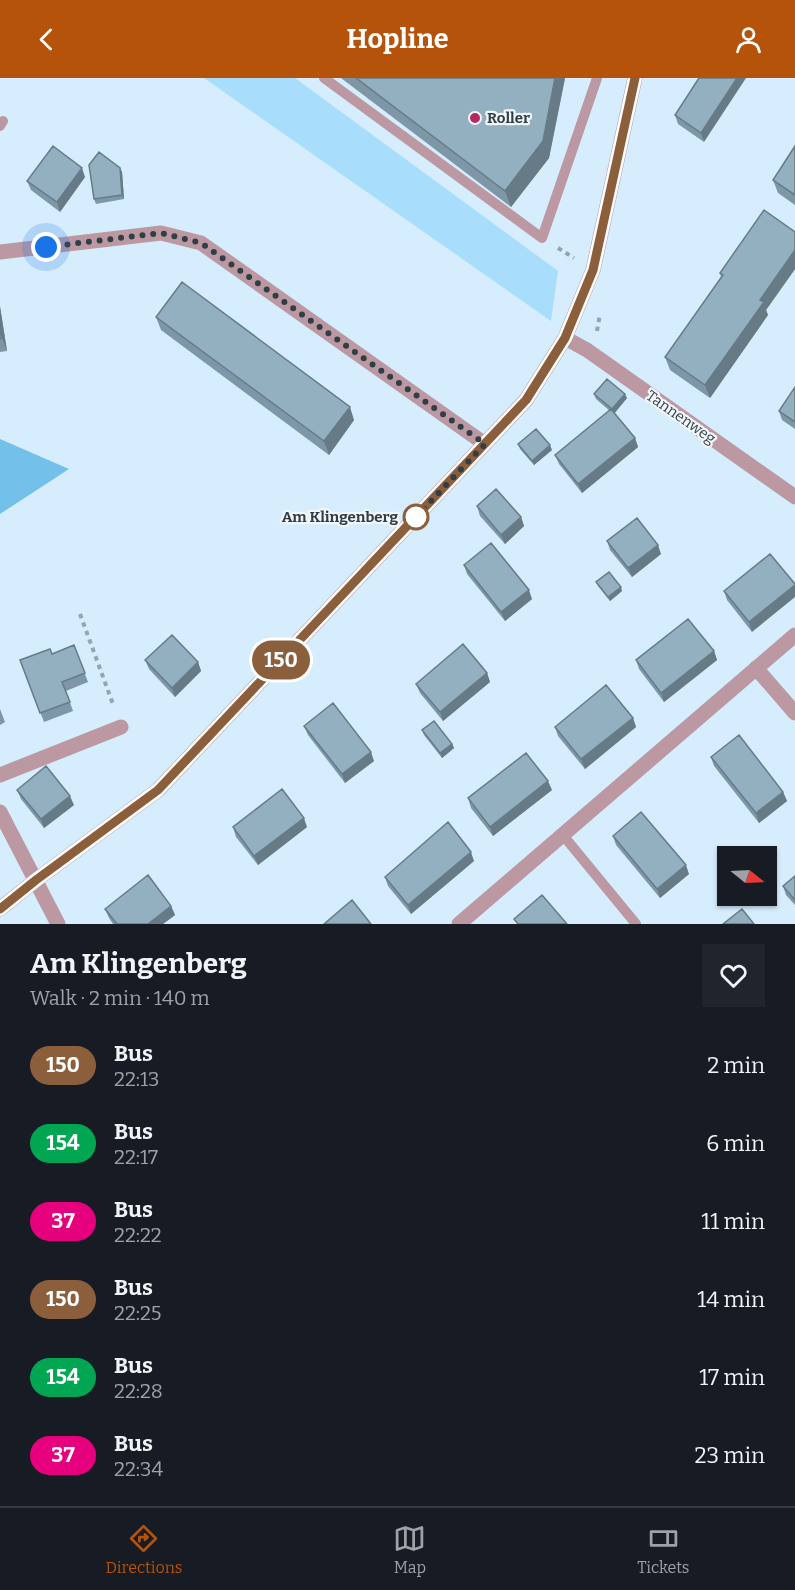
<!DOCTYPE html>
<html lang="en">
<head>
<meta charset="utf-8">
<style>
	body { margin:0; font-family:Bitter,serif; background:#20242c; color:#f1f3f6; height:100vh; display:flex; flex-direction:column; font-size:22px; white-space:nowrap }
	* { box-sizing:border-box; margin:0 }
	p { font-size:20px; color:#9ea1a6 }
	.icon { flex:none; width:33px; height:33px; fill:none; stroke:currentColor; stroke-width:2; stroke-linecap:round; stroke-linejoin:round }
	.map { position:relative; height:846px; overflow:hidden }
	.panel { display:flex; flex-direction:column; background:#171b24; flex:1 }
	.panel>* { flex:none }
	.badge { padding:0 12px; border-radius:20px; font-size:21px; line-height:39px }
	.needle { width:39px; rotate:108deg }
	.tools { position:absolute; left:717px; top:768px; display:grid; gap:12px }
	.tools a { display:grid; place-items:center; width:60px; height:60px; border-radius:0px; background:#171b24; box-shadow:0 2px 4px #0004; font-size:30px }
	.you { position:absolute; width:30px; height:30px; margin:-15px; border:4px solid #fff; border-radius:50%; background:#1a73e8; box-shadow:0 0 0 9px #1a73e833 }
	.map>.badge { position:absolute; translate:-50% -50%; box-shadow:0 0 0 3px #fff }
	.round { display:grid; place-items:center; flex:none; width:63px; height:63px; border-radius:0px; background:#20242c }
	.summary { display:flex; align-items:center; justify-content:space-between; height:102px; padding:0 30px }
	h1 { font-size:28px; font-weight:700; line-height:45px }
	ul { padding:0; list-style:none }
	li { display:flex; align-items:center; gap:18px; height:78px; padding:0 30px }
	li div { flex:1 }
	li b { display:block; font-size:22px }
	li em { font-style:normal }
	li .badge { min-width:66px; font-weight:700; text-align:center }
	header { display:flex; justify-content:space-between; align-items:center; height:78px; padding:0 30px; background:#b45309; color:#fff; font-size:27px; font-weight:700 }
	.dock { display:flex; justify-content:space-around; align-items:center; height:84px; border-top:2px solid #363941; background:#171b24; font-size:16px; color:#9ea1a6 }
	.dock a { display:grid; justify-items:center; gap:3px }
	.dock .on { color:#b45309 }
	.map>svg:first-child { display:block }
</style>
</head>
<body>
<header><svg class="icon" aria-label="back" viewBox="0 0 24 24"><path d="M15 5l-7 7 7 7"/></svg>Hopline<svg class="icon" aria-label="person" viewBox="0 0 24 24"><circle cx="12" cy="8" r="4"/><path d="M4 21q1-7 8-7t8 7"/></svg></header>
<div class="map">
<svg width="795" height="846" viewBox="0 0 795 846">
	<rect width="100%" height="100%" fill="#d5edfc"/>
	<!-- green -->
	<path fill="#a8defc" d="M 204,0 L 295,0 L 558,193 L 551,243 Z"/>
	<!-- water -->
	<path fill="#73c0ea" d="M 0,361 L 69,391 L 0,436 Z"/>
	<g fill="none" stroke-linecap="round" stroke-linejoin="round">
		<!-- path -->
		<path stroke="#92a6b1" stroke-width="4" stroke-dasharray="4.5 4.5" stroke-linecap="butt" d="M 558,170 L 574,180
			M 597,253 L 600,236
			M 80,536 L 114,629"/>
		<!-- service -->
		<path stroke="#bb98a2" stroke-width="10" d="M 324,0 L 542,160 L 597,0
			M 0,48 L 3,43
			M 562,756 L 636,846"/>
		<!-- minor -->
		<path stroke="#bb98a2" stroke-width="15" d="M 0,174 L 161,155 L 201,165 L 485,366
			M 565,260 L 587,272 L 795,419
			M 756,590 L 795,635
			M 0,697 L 121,649
			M 0,734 L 58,846
			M 0,831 L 36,802 L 158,712 L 526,322 L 565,260 L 593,192 L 635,0
			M 459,846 L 795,557"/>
	</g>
	<!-- wall -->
	<path fill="#7e97a6" d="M 341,0 L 565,0 L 549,80 L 511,129 Z
		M 699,0 L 704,64 L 678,46 L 675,37 Z
		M 795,68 L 795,127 L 778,115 L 773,102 Z
		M 120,90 L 122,94 L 124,121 L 96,126 L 94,121 Z
		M 85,99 L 60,134 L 31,112 L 27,103 Z
		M 795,154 L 795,191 L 766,232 L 768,237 L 710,320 L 670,292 L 665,279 L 721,199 L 720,195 Z
		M 0,228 L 7,273 L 0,274 Z
		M 156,239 L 354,342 L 329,377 L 161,252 Z
		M 795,309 L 795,351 L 782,342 L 779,333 Z
		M 594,316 L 627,320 L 614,335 L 635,360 L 638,369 L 582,415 L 559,386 L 555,377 L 610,333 L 596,321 Z
		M 518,366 L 552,372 L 534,387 L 520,371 Z
		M 477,428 L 521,439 L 524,448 L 505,466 L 480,438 Z
		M 607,463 L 661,476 L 632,499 L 610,472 Z
		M 770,476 L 752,554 L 727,522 L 724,513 Z
		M 464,487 L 532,521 L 505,543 L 467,496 Z
		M 596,504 L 622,513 L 610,523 L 598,508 Z
		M 74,567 L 88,604 L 66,613 L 73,633 L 44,644 L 20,582 L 52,576 Z
		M 714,573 L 717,582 L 664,624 L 639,591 L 636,582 Z
		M 145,582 L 198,584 L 201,593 L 175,619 L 149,591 Z
		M 487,595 L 490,604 L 443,643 L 420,615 L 416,606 Z
		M 0,631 L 5,644 L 0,647 Z
		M 633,640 L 636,649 L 585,691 L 558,658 L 555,649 Z
		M 304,648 L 374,683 L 345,705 L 308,657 Z
		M 422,652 L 452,666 L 454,670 L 442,680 L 424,657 Z
		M 711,679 L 783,714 L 787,723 L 759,745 L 714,688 Z
		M 17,712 L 74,727 L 44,750 L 21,721 Z
		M 552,712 L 493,758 L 471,730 L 468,720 Z
		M 233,749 L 307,749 L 258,787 L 236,759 Z
		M 613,758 L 689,796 L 660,820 L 616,767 Z
		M 474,783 L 411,836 L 388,808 L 385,799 Z
		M 795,798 L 795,827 L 786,817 L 783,808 Z
		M 171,828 L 175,837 L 163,846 L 113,846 L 109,840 L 105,831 Z"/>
	<!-- shaded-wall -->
	<path fill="#677b87" d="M 555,0 L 565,0 L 549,80 L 511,129 L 505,113 Z
		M 737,0 L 746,0 L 704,64 L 701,55 Z
		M 82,90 L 85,99 L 60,134 L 57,124 Z
		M 120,90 L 122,94 L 124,121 L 122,117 Z
		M 795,172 L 795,191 L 766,232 L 768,237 L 710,320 L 705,307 L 760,222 Z
		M 0,228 L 0,229 L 7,273 L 2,260 L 0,245 Z
		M 625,316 L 627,320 L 614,336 L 612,331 Z
		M 350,329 L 354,342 L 329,377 L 324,363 Z
		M 635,360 L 638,369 L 582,415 L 578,406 Z
		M 550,367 L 552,372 L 534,387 L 532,383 Z
		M 521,439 L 524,448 L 505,466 L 501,457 Z
		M 658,467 L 661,476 L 632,499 L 628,490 Z
		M 795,507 L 795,519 L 752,554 L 749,544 Z
		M 621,509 L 622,513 L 610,523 L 608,519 Z
		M 529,512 L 532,521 L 505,543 L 501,534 Z
		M 714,573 L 717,582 L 664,624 L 661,615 Z
		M 198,584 L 201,593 L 175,619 L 172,610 Z
		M 487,595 L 490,604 L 443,643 L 440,634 Z
		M 633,640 L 636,649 L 585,691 L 581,681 Z
		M 452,666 L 454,670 L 442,680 L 440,675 Z
		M 371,674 L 374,683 L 345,705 L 342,696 Z
		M 548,703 L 552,712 L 493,758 L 490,749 Z
		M 783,714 L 787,723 L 759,745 L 756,735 Z
		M 70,718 L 74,727 L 44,750 L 41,741 Z
		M 304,740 L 307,749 L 258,787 L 254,778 Z
		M 471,774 L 474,783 L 411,836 L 408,827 Z
		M 686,787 L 689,796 L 660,820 L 657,811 Z
		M 171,828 L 175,837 L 163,846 L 148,846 Z"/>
	<!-- building -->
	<path fill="#93b0c1" stroke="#677b87" stroke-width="1.5" d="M 356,0 L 555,0 L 543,63 L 505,113 Z
		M 699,0 L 737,0 L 701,55 L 675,37 Z
		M 53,68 L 82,90 L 57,124 L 27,103 Z
		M 795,68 L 795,117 L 773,102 Z
		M 99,74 L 120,90 L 122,117 L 94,121 L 89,87 Z
		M 764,132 L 795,154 L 795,172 L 760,222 L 764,224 L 705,307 L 665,279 L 723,197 L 720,195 Z
		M 182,204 L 350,329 L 324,363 L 156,239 Z
		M 0,245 L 2,260 L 0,261 Z
		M 607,301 L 625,316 L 612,331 L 594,316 Z
		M 795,309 L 795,344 L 779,333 Z
		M 611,331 L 635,360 L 578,406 L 555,377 Z
		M 536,351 L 550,367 L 532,383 L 518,366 Z
		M 496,411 L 521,439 L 501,457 L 477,428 Z
		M 637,440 L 658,467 L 628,490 L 607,463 Z
		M 491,465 L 529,512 L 501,534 L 464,487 Z
		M 770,476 L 795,506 L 795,507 L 749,544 L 724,513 Z
		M 609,494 L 621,509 L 608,519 L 596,504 Z
		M 688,541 L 714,573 L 661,615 L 636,582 Z
		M 172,557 L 198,584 L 172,610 L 145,582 Z
		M 463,566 L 487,595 L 440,634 L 416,606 Z
		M 74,567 L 85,595 L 62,604 L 70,624 L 40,635 L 20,582 L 50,571 L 52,576 Z
		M 606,607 L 633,640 L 581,681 L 555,649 Z
		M 333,625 L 371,674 L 342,696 L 304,648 Z
		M 434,643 L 452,666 L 440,675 L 422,652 Z
		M 739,657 L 783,714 L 756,735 L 711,679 Z
		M 526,675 L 548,703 L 490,749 L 468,720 Z
		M 46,688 L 70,718 L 41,741 L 17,712 Z
		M 282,711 L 304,740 L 254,778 L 233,749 Z
		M 641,734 L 686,787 L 657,811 L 613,758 Z
		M 448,744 L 471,774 L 408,827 L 385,799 Z
		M 148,797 L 171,828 L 148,846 L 117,846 L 105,831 Z
		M 795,798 L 795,822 L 783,808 Z
		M 542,817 L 567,846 L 518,846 L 514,841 Z
		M 352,822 L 371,846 L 324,846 Z
		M 742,831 L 754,846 L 723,846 Z"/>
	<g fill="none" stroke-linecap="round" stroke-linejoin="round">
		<!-- line casing -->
		<g stroke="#fff" stroke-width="14">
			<path id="line" d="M 0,831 L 36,802 L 158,712 L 526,322 L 565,260 L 593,192 L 635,0"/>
		</g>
		<!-- line -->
		<use href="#line" stroke="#8b5e3c" stroke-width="9"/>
		<!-- walk -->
		<path stroke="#313e45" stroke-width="6" stroke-dasharray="0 10.8" d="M 46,169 L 161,155 L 201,165 L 485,366 L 416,439"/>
	</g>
	<!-- markers -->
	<circle fill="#b32966" stroke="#f1f7fb" stroke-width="2" cx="475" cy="40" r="6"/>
	<circle fill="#fff" stroke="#8b5e3c" stroke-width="3" cx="416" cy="439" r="12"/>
	<g text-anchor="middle" stroke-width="4.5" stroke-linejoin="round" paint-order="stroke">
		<!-- poi labels -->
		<g font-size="15" font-weight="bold" fill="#313e45" stroke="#f1f7fb" text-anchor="start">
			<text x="487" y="45">Roller</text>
		</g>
		<!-- street labels -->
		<g font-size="15" fill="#313e45" stroke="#f1f7fb">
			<text transform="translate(681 339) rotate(35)" y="5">Tannenweg</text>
		</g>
		<!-- stop labels -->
		<g font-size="15" font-weight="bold" fill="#313e45" stroke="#f1f7fb" text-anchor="end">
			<text x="398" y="444">Am Klingenberg</text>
		</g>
	</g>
</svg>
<div class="tools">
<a><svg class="needle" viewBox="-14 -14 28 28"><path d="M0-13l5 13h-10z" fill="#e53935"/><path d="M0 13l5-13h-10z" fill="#9ea1a6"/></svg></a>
</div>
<div class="you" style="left:46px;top:169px"></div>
<b class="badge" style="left:281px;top:582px;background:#8b5e3c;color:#fff">150</b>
</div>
<section class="panel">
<div class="summary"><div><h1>Am Klingenberg</h1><p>Walk · 2 min · 140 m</p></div><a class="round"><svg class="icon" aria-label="heart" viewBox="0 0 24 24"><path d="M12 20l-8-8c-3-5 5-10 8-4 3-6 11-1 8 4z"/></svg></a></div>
<ul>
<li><span class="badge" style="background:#8b5e3c;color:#fff">150</span><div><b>Bus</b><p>22:13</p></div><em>2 min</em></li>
<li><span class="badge" style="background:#00a651;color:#fff">154</span><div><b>Bus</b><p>22:17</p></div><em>6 min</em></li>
<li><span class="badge" style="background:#e6007e;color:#fff">37</span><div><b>Bus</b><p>22:22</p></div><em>11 min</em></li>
<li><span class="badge" style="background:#8b5e3c;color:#fff">150</span><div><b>Bus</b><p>22:25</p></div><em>14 min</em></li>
<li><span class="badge" style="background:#00a651;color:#fff">154</span><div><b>Bus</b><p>22:28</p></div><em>17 min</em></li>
<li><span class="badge" style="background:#e6007e;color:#fff">37</span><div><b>Bus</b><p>22:34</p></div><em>23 min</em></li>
</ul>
</section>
<nav class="dock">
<a class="on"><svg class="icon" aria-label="directions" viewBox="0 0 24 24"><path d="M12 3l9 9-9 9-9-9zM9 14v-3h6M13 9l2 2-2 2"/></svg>Directions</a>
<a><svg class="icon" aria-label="map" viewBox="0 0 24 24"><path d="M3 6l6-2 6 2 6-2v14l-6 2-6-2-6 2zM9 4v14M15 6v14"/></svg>Map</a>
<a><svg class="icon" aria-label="tickets" viewBox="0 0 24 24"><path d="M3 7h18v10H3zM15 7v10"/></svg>Tickets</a>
</nav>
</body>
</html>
